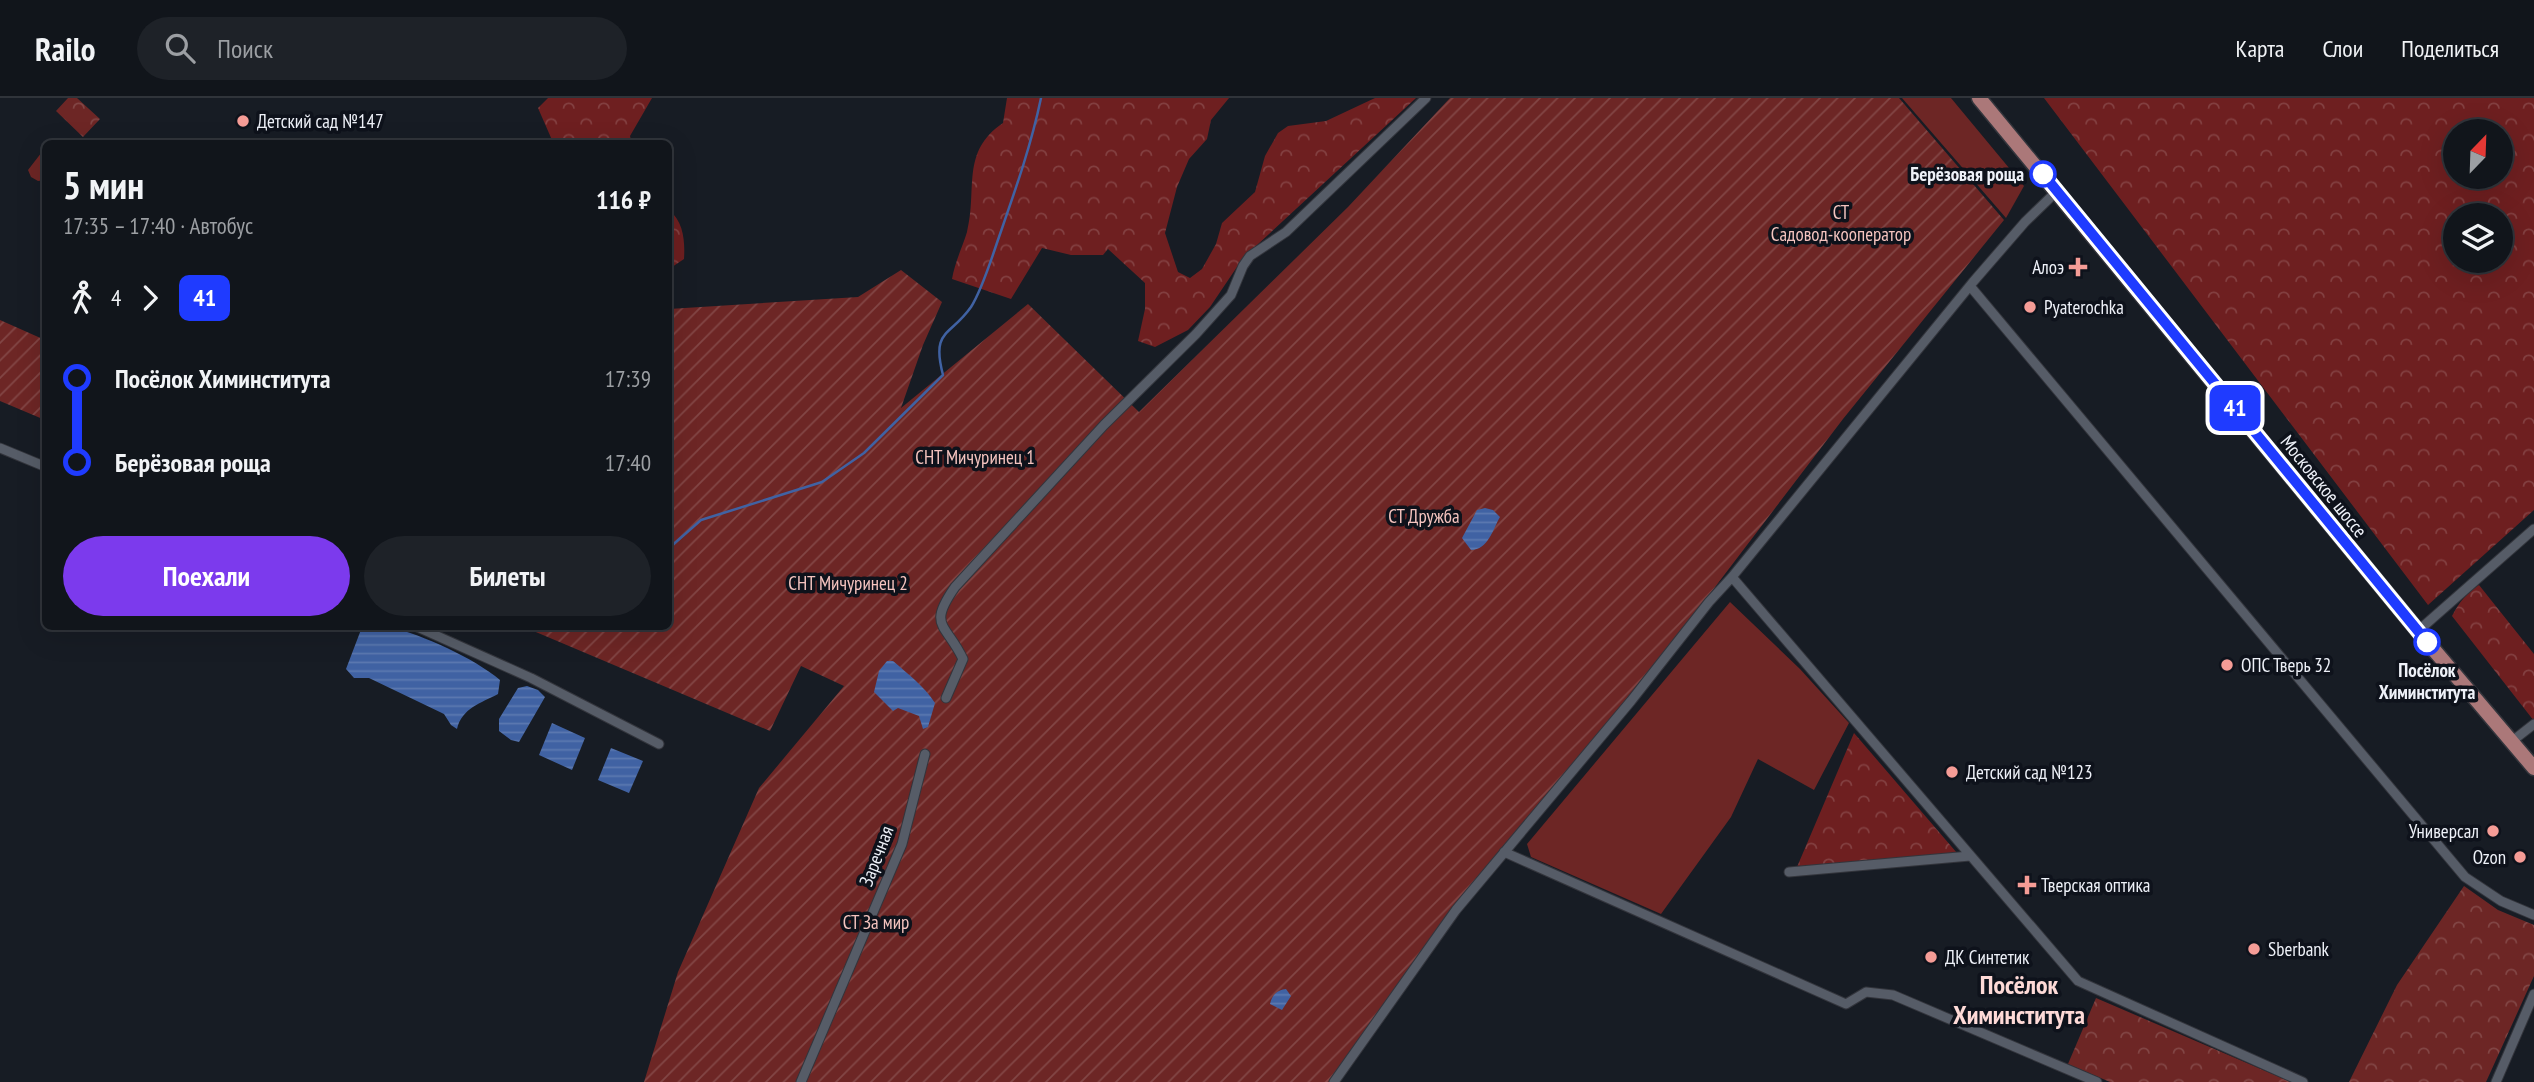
<!DOCTYPE html>
<html lang="ru">
<head>
<meta charset="utf-8">
<style>
	body { margin:0; font-family:"PT Sans Narrow",sans-serif; background:#1e2228; color:#f1f3f6; height:100vh; display:flex; flex-direction:column; font-size:26px; white-space:nowrap }
	* { box-sizing:border-box; margin:0 }
	p { font-size:23px; color:#9c9fa3 }
	.icon { flex:none; width:38px; height:38px; fill:none; stroke:currentColor; stroke-width:2; stroke-linecap:round; stroke-linejoin:round }
	.map { position:relative; flex:1; overflow:hidden }
	.drawer { position:absolute; left:42px; top:42px; width:630px; height:490px; display:flex; flex-direction:column; background:#11151b; border-radius:10px; box-shadow:0 7px 28px #0002,0 0 0 2px #30343a }
	.drawer>* { flex:none }
	.badge { padding:0 14px; border-radius:10px; font-size:24px; line-height:46px }
	.needle { width:46px; rotate:23deg }
	.fabs { position:absolute; left:2443px; top:21px; display:grid; gap:14px }
	.fabs a { display:grid; place-items:center; width:70px; height:70px; border-radius:50%; background:#11151b; box-shadow:0 7px 28px #0002,0 0 0 2px #30343a; font-size:35px }
	.map>.badge { position:absolute; translate:-50% -50%; box-shadow:0 0 0 4px #fff }
	.legs { display:flex; align-items:center; gap:10px; height:77px; padding:0 21px; font-size:23px }
	.legs p { margin-inline-start:auto }
	.overview { display:flex; align-items:center; justify-content:space-between; height:119px; padding:0 21px }
	h1 { font-size:38px; font-weight:800; line-height:52px }
	.action { display:flex; gap:14px; margin-top:auto; padding:14px 21px }
	.action a { flex:1; height:80px; border-radius:42px; background:#7c3aed; color:#fff; font-size:28px; font-weight:800; line-height:80px; text-align:center }
	.action a+a { background:#1e2228; color:#f1f3f6 }
	ul { padding:0 21px; list-style:none }
	li { display:flex; align-items:center; gap:24px; height:84px; font-size:26px }
	li i { display:grid; place-items:center; width:10px; height:100%; margin:0 9px; background:currentColor }
	li i::after { content:''; width:18px; height:18px; margin:-9px; border:5px solid; border-radius:50%; background:#11151b }
	li p { margin-inline-start:auto }
	li:first-child i { background:linear-gradient(#0000 50%,currentColor 0) }
	li:last-child i { background:linear-gradient(currentColor 50%,#0000 0) }
	header { display:flex; align-items:center; gap:42px; box-sizing:border-box; height:98px; padding:0 35px; background:#11151b; border-bottom:2px solid #30343a }
	header strong { font-size:33px }
	nav { display:flex; gap:38px; margin-inline-start:auto; font-size:24px }
	.search { width:490px; height:63px; background:#1e2228; display:flex; align-items:center; gap:18px; box-sizing:border-box; padding:0 24px; border-radius:38px; color:#9c9fa3; font-size:26px }
	.map>svg:first-child { display:block }
</style>
</head>
<body>
<header>
<strong>Railo</strong>
<div class="search"><svg class="icon" aria-label="search" viewBox="0 0 24 24"><circle cx="10" cy="10" r="6"/><path d="M15 15l6 6"/></svg>Поиск</div>
<nav><a>Карта</a><a>Слои</a><a>Поделиться</a></nav>
</header>
<div class="map">
<svg width="2534" height="984" viewBox="0 0 2534 984">
	<defs>
		<pattern id="forest-crowns" width="20" height="18" patternUnits="userSpaceOnUse" patternTransform="scale(1.75)"><rect width="20" height="18" fill="#6e1f20"/><path d="M2 6a3 3 0 1 1 6 0M12 15a3 3 0 1 1 6 0" fill="none" stroke="#834041"/></pattern>
		<pattern id="park-crowns" width="20" height="18" patternUnits="userSpaceOnUse" patternTransform="scale(1.75)"><rect width="20" height="18" fill="#6d2625"/><path d="M2 6a3 3 0 1 1 6 0M12 15a3 3 0 1 1 6 0" fill="none" stroke="#824645"/></pattern>
		<pattern id="garden-furrows" width="10" height="10" patternUnits="userSpaceOnUse" patternTransform="scale(1.75)"><rect width="10" height="10" fill="#6d2625"/><path d="M-1 1l2-2M0 10L10 0M9 11l2-2" fill="none" stroke="#824645"/></pattern>
		<pattern id="water-rules" width="6" height="5" patternUnits="userSpaceOnUse" patternTransform="scale(1.75)"><rect width="6" height="5" fill="#4062a3"/><path d="M0 2.5h6" fill="none" stroke="#5c79b0"/></pattern>
	</defs>
	<rect width="100%" height="100%" fill="#171c24"/>
	<!-- grass -->
	<path fill="#6d2625" d="M 1902,0 L 1951,0 L 2024,88 L 2006,120 Z
		M 45,50 L 45,82 L 38,83 L 31,79 L 28,72 Z
		M 1730,504 L 1800,571 L 1849,625 L 1814,692 L 1758,661 L 1731,719 L 1661,816 L 1531,759 L 1527,746 Z"/>
	<!-- forest -->
	<path fill="url(#forest-crowns)" fill-rule="evenodd" d="M 548,0 L 652,0 L 630,38 L 632,46 L 549,45 L 552,42 L 538,10 Z
		M 1007,0 L 1229,0 L 1211,22 L 1207,41 L 1189,61 L 1177,89 L 1165,135 L 1178,174 L 1190,180 L 1202,171 L 1216,146 L 1222,125 L 1255,94 L 1265,58 L 1278,35 L 1288,28 L 1326,23 L 1375,0 L 1416,0 L 1243,160 L 1210,209 L 1188,232 L 1155,249 L 1138,243 L 1145,211 L 1145,185 L 1108,151 L 1103,157 L 1071,157 L 1042,150 L 1011,201 L 952,181 C 955,164 962,150 967,134 C 978,91 960,54 1003,25 Z
		M 2044,0 L 2534,0 L 2534,412 L 2428,507 ZM 2501,33 L 2501,79 L 2455,79 L 2455,33 ZM 2501,117 L 2501,163 L 2455,163 L 2455,117 Z
		M 669,112 C 684,124 685,144 684,161 L 672,169 L 669,168 Z
		M 2479,487 L 2534,556 L 2534,623 L 2452,518 C 2459,505 2466,495 2479,487 Z
		M 1854,635 L 1957,755 L 1797,769 Z"/>
	<!-- park -->
	<path fill="url(#park-crowns)" d="M 68,0 L 77,0 L 100,21 L 83,39 L 56,13 Z
		M 2464,788 L 2498,812 L 2534,827 L 2534,878 L 2486,984 L 2349,984 L 2397,887 Z
		M 2096,900 L 2291,984 L 2110,984 L 2068,966 Z"/>
	<!-- garden -->
	<path fill="url(#garden-furrows)" d="M 1450,0 L 1899,0 L 2004,122 L 1843,321 L 1613,623 L 1459,805 L 1334,984 L 644,984 L 678,874 L 759,690 L 844,588 L 801,568 L 770,633 L 524,529 L 668,528 L 669,211 L 858,199 L 901,172 L 942,204 L 923,247 L 901,310 L 1028,206 L 1139,314 L 1348,109 Z
		M 0,222 L 45,242 L 45,322 L 0,303 Z"/>
	<!-- water -->
	<path fill="url(#water-rules)" d="M 1485,410 L 1493,412 L 1500,419 C 1493,431 1488,452 1471,452 L 1462,440 L 1477,412 Z
		M 362,529 C 371,528 381,527 390,529 C 423,537 474,560 500,582 L 498,596 C 481,605 462,610 457,631 L 451,627 L 444,616 L 369,580 L 354,580 L 346,571 Z
		M 887,563 L 893,563 C 908,576 924,588 935,605 L 928,629 L 923,631 L 919,618 L 898,610 L 893,613 L 874,594 L 879,573 Z
		M 527,588 L 538,592 L 545,599 L 519,644 L 511,642 L 499,633 L 499,621 L 518,590 Z
		M 552,625 L 585,640 L 572,672 L 539,657 Z
		M 611,650 L 643,663 L 629,695 L 598,682 Z
		M 1286,891 L 1291,898 L 1282,912 L 1270,906 C 1272,897 1277,892 1286,891 Z"/>
	<g fill="none" stroke-linecap="round" stroke-linejoin="round">
		<!-- stream -->
		<path stroke="#4062a3" stroke-width="2.5" d="M 668,451 L 701,422 L 822,384 L 864,355 L 943,277 C 931,231 950,239 971,209 C 982,192 992,159 999,139 C 1015,93 1031,48 1041,0"/>
		<!-- minor casing -->
		<g stroke="#33353c" stroke-width="11">
			<path id="minor" d="M 1970,188 L 2465,779 L 2501,803 L 2534,817
				M 0,350 L 46,369
				M 1732,479 L 2078,883 L 2303,984
				M 415,528 L 531,580 L 659,646
				M 2418,533 L 2534,431
				M 946,600 L 963,561 C 946,525 927,529 955,489 L 1104,327 L 1196,236 L 1231,197 L 1243,168 L 1250,158 L 1286,134 L 1426,0
				M 2511,644 L 2534,626
				M 1504,754 L 1846,906 L 1866,894 L 1893,897 L 2097,984
				M 1789,774 L 1970,758
				M 801,984 L 902,746 L 925,656
				M 1334,984 L 1456,812 L 1631,603 L 1709,504 L 1732,479 L 1973,184 L 2025,124 L 2057,93
				M 2496,984 L 2534,896"/>
		</g>
		<!-- primary casing -->
		<g stroke="#33353c" stroke-width="17">
			<path id="primary" d="M 1979,0 L 2418,533 L 2534,670"/>
		</g>
		<!-- minor -->
		<use href="#minor" stroke="#565c67" stroke-width="9"/>
		<!-- primary -->
		<use href="#primary" stroke="#ab7879" stroke-width="14"/>
	</g>
	<g fill="none" stroke-linecap="round" stroke-linejoin="round">
		<!-- line-1 casing -->
		<g stroke="#fff" stroke-width="16">
			<path id="line-1" d="M 2043,76 L 2427,544"/>
		</g>
		<!-- line-1 -->
		<use href="#line-1" stroke="#1f3bff" stroke-width="10"/>
	</g>
	<!-- markers -->
	<g fill="#f59c96" stroke="#0e121b" stroke-width="2.5">
		<circle cx="243" cy="23" r="7"/>
		<path d="M2074.5 158.5h7v7h7v7h-7v7h-7v-7h-7v-7h7z"/>
		<circle cx="2030" cy="209" r="7"/>
		<circle cx="2227" cy="567" r="7"/>
		<circle cx="1952" cy="674" r="7"/>
		<circle cx="2493" cy="733" r="7"/>
		<circle cx="2520" cy="759" r="7"/>
		<path d="M2023.5 776.5h7v7h7v7h-7v7h-7v-7h-7v-7h7z"/>
		<circle cx="2254" cy="851" r="7"/>
		<circle cx="1931" cy="859" r="7"/>
	</g>
	<g fill="#fff" stroke="#1f3bff" stroke-width="3.5">
		<circle cx="2043" cy="76" r="12"/>
		<circle cx="2427" cy="544" r="12"/>
	</g>
	<g text-anchor="middle" stroke-width="7" stroke-linejoin="round" paint-order="stroke">
		<!-- poi labels -->
		<g font-size="19" fill="#eef1f8" stroke="#0e121b" text-anchor="start">
			<text x="257" y="30">Детский сад №147</text>
			<text x="2064" y="176" text-anchor="end">Алоэ</text>
			<text x="2044" y="216">Pyaterochka</text>
			<text x="2241" y="574">ОПС Тверь 32</text>
			<text x="1966" y="681">Детский сад №123</text>
			<text x="2479" y="740" text-anchor="end">Универсал</text>
			<text x="2506" y="766" text-anchor="end">Ozon</text>
			<text x="2041" y="794">Тверская оптика</text>
			<text x="2268" y="858">Sberbank</text>
			<text x="1945" y="866">ДК Синтетик</text>
		</g>
		<!-- stop labels -->
		<g font-size="19" font-weight="bold" fill="#eef1f8" stroke="#0e121b" text-anchor="end">
			<text x="2024" y="83">Берёзовая роща</text>
			<text x="2427" y="579" text-anchor="middle">Посёлок<tspan x="2427" dy="22">Химинститута</tspan></text>
		</g>
		<!-- park labels -->
		<g font-size="19" fill="#f5c4bf" stroke="#0e121b">
			<text x="1841" y="121">СТ<tspan x="1841" dy="22">Садовод-кооператор</tspan></text>
			<text x="975" y="366">СНТ Мичуринец 1</text>
			<text x="1424" y="425">СТ Дружба</text>
			<text x="848" y="492">СНТ Мичуринец 2</text>
			<text x="876" y="831">СТ За мир</text>
		</g>
		<!-- street labels -->
		<g font-size="19" fill="#eef1f8" stroke="#0e121b">
			<text transform="translate(2324 388) rotate(51)" y="7">Московское шоссе</text>
			<text transform="translate(876 758) rotate(-69)" y="7">Заречная</text>
		</g>
		<!-- district labels -->
		<g font-size="26" font-weight="bold" fill="#fedad7" stroke="#0e121b">
			<text x="2019" y="896">Посёлок<tspan x="2019" dy="30">Химинститута</tspan></text>
		</g>
	</g>
</svg>
<div class="fabs">
<a><svg class="needle" viewBox="-14 -14 28 28"><path d="M0-13l5 13h-10z" fill="#e53935"/><path d="M0 13l5-13h-10z" fill="#9c9fa3"/></svg></a>
<a><svg class="icon" aria-label="layers" viewBox="0 0 24 24"><path d="M12 4l9 5-9 5-9-5zM3 14l9 5 9-5"/></svg></a>
</div>
<b class="badge" style="left:2235px;top:310px;background:#1f3bff;color:#fff">41</b>
<section class="drawer">
<div class="overview"><div><h1>5 мин</h1><p>17:35 – 17:40 · Автобус</p></div><b>116 ₽</b></div>
<div class="legs"><svg class="icon" aria-label="walk" viewBox="0 0 24 24"><circle cx="13" cy="4" r="2"/><path d="M13 8l-2 6 4 7M11 14l-3 7M7 12l3-4h3l4 4"/></svg>4<svg class="icon" aria-label="forward" viewBox="0 0 24 24"><path d="M9 5l7 7-7 7"/></svg><b class="badge" style="background:#1f3bff;color:#fff">41</b></div>
<ul>
<li><i style="color:#1f3bff"></i><b>Посёлок Химинститута</b><p>17:39</p></li>
<li><i style="color:#1f3bff"></i><b>Берёзовая роща</b><p>17:40</p></li>
</ul>
<div class="action"><a>Поехали</a><a>Билеты</a></div>
</section>
</div>
</body>
</html>
